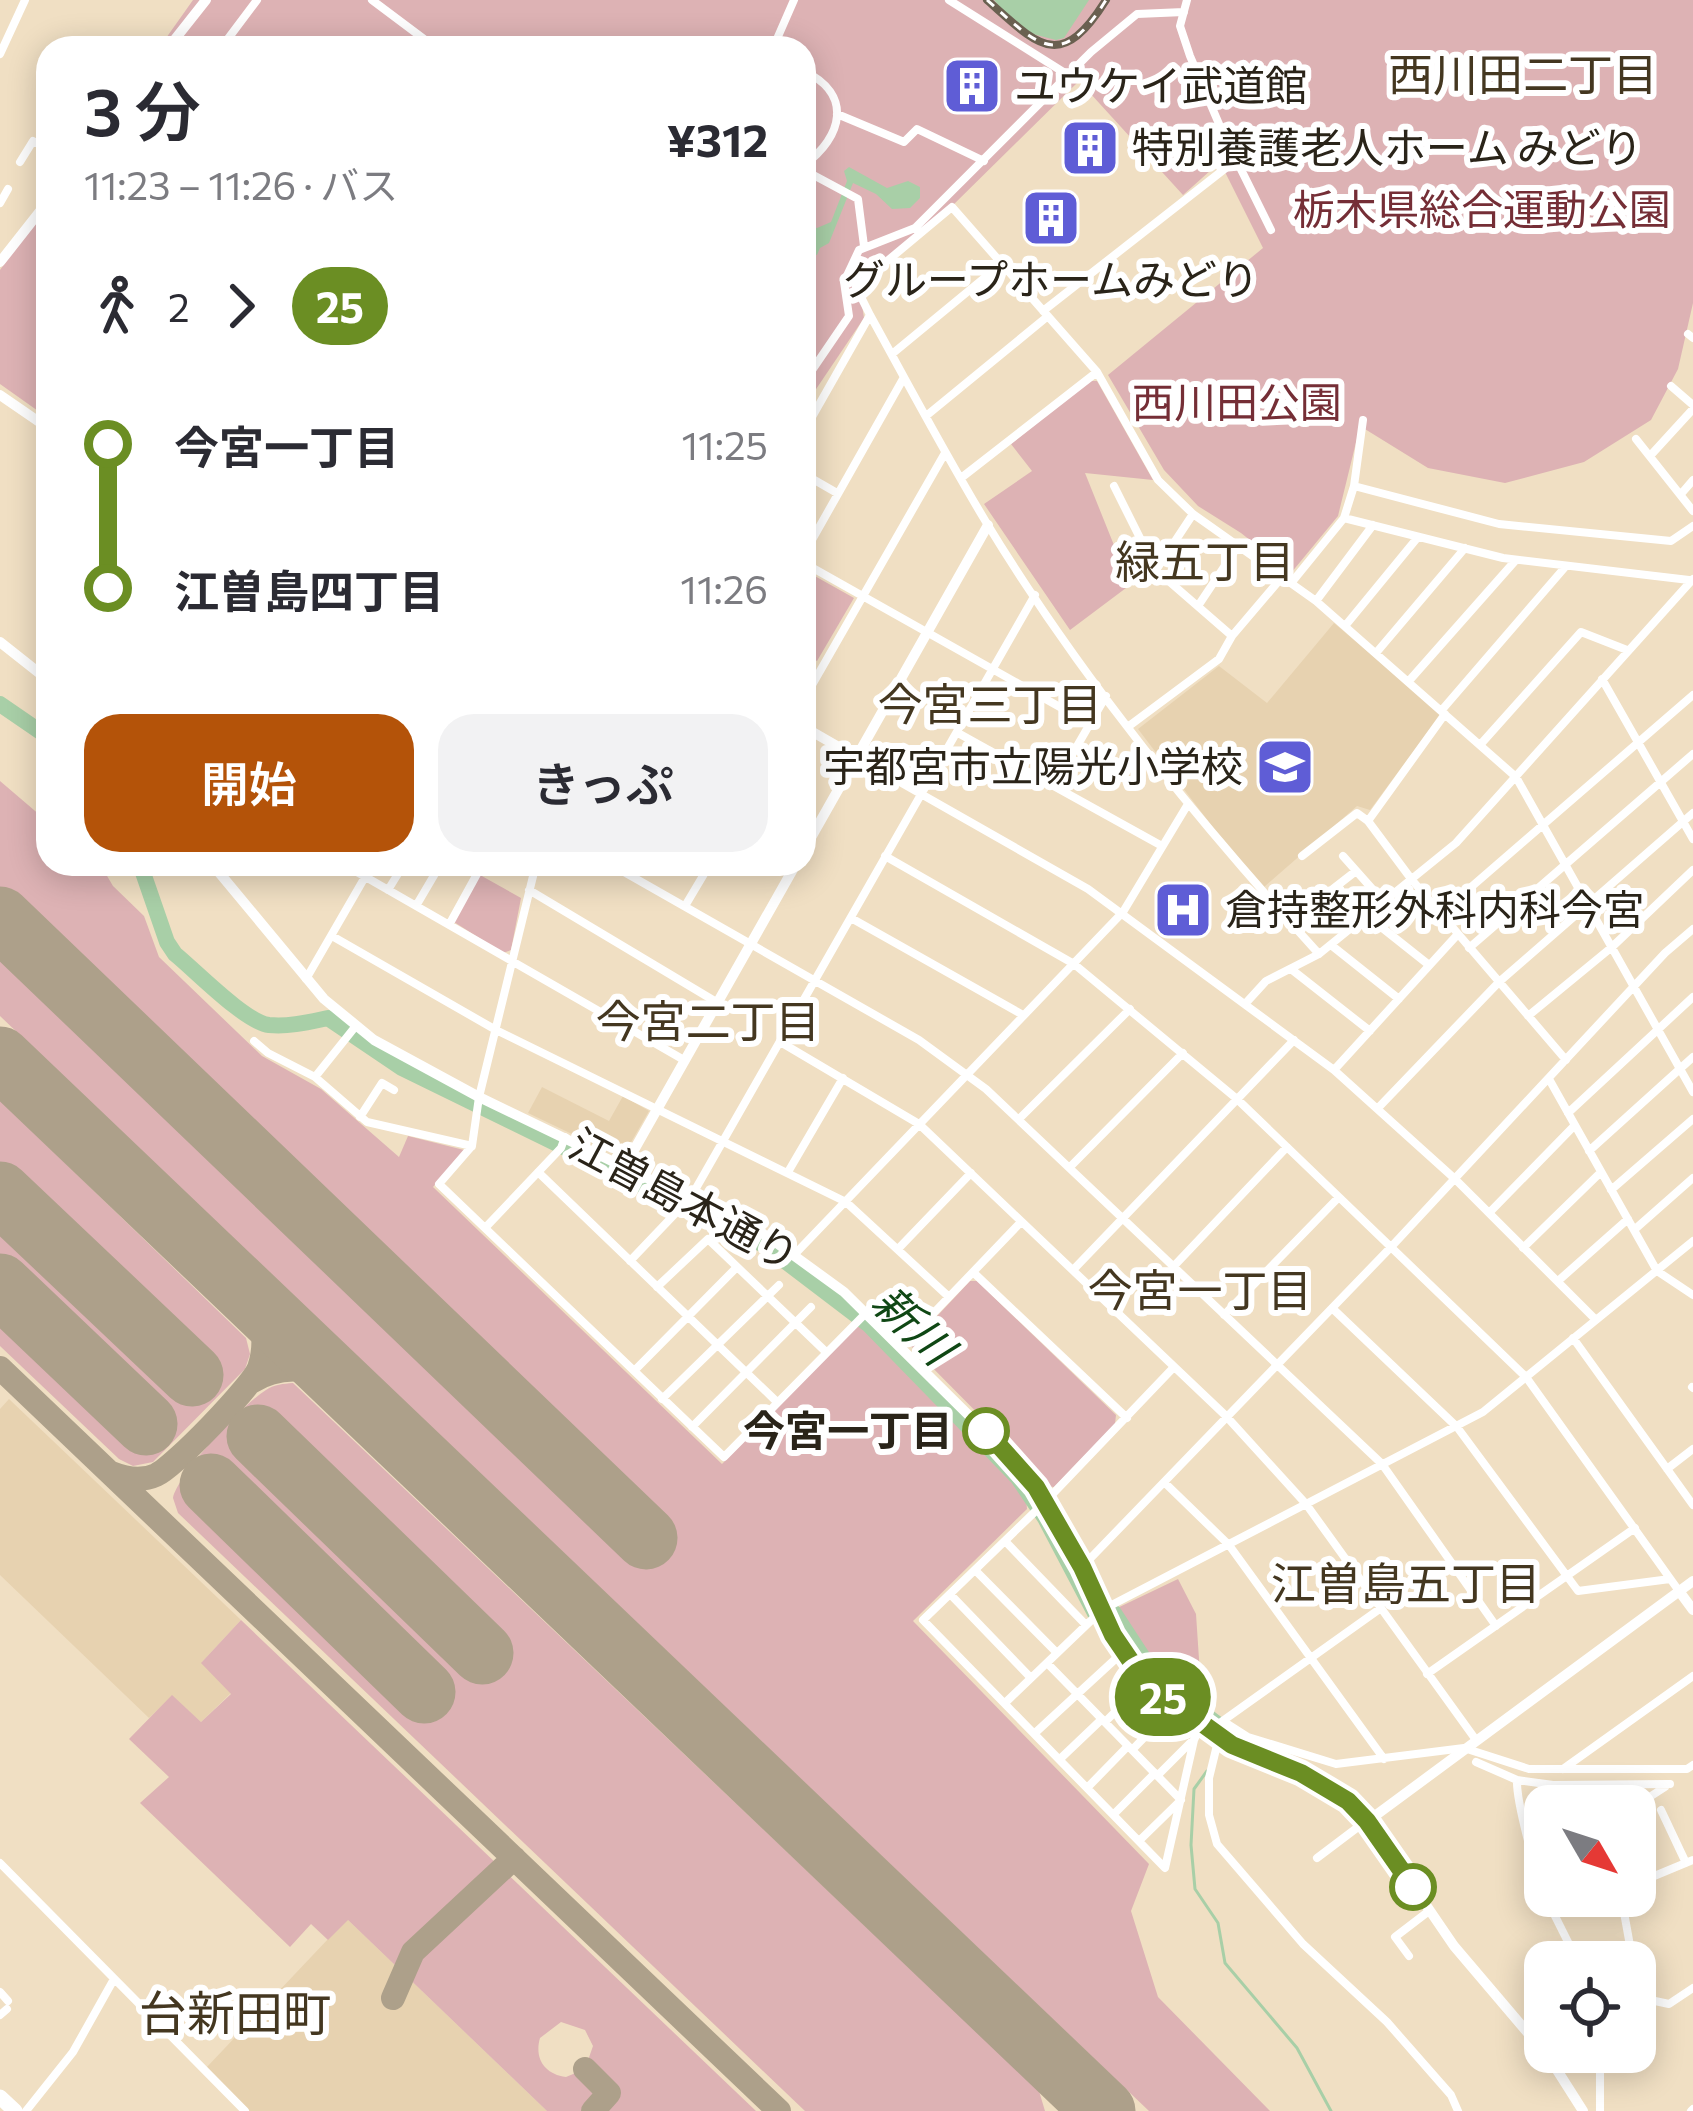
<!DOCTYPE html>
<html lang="ja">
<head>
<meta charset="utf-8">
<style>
	body { margin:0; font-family:Commissioner,"Noto Sans JP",sans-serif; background:#f2f2f3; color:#2b2b33; height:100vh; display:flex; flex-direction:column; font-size:45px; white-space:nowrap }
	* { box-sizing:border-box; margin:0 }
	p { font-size:39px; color:#7c7c81 }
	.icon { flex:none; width:66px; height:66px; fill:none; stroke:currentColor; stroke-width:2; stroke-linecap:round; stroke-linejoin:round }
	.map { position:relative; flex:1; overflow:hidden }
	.panel { position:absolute; left:36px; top:36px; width:780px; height:840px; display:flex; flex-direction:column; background:#fff; border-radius:36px; box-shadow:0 6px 30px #0003 }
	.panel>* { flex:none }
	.badge { padding:0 24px; border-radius:39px; font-size:42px; line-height:78px }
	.needle { width:78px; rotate:129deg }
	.fabs { position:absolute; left:1524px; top:1785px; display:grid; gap:24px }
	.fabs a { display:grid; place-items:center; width:132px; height:132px; border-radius:24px; background:#fff; box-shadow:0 6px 30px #0003; font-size:60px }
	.map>.badge { position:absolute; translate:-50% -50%; box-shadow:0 0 0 6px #fff }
	.legs { display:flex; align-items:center; gap:18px; height:132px; padding:0 48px; font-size:39px }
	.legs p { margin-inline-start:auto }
	.head { display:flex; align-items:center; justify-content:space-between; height:204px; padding:0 48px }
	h1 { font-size:66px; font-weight:600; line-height:90px }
	.action { display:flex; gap:24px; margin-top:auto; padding:24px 48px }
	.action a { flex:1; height:138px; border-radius:36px; background:#b45309; color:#fff; font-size:48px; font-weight:600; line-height:138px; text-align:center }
	.action a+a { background:#f2f2f3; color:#2b2b33 }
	ul { padding:0 48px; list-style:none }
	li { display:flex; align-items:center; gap:42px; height:144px; font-size:45px }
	li i { display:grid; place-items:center; width:18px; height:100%; margin:0 15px; background:currentColor }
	li i::after { content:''; width:30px; height:30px; margin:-15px; border:9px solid; border-radius:50%; background:#fff }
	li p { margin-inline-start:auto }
	li:first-child i { background:linear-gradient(#0000 50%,currentColor 0) }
	li:last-child i { background:linear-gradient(currentColor 50%,#0000 0) }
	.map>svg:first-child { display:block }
</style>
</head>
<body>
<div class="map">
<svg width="1693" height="2111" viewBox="0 0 1693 2111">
	<rect width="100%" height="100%" fill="#f0dfc3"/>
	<!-- built -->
	<path fill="#e7d2b0" d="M 1334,623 L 1441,714 L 1370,810 L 1357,806 L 1264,887 L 1215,830 L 1138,729 L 1219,666 L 1267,703 Z
		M 542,1087 L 609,1121 L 623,1096 L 649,1111 L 622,1158 L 528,1113 Z
		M 9,1399 L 241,1620 L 202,1662 L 231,1693 L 201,1722 L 172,1696 L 149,1718 L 0,1575 L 0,1409 Z
		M 347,1919 L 547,2111 L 248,2111 L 206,2068 Z"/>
	<!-- green -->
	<path fill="#ddb2b4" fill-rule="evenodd" d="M 193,0 L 1693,0 L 1693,303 L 1678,369 L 1651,420 L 1584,462 L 1505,483 L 1428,468 L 1360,426 L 1338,516 L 1291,573 L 1241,533 L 1198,506 L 1164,470 L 1108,375 L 1263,248 L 1220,162 L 1183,195 L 1079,81 L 949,209 L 859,285 L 864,318 L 804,407 L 804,48 L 159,48 Z
		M 48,203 L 48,418 L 0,384 L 0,270 Z
		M 1089,381 L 1097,381 L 1153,480 L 1085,473 L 1130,585 L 1070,630 L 984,504 L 1032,471 L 1011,444 Z
		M 804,570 L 854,598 L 817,661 L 804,654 Z
		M 0,781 L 48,822 L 48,864 L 100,864 L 113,886 L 144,916 L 159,957 L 262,1056 L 321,1089 L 399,1157 L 408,1136 L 464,1150 L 433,1187 L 722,1464 L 856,1326 L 863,1325 L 1026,1495 L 1027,1509 L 913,1621 L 1149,1864 L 1131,1911 L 1158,1997 L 1270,2111 L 1149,2111 L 0,1016 Z
		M 480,875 L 521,898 L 511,950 L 503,953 L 454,922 Z
		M 0,1100 L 246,1338 L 250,1354 L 245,1369 L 153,1462 L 133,1466 L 119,1459 L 0,1346 Z
		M 970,1281 L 977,1281 L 1116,1415 L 1115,1424 L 1054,1487 L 1044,1486 L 1013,1449 L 910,1345 Z
		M 293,1383 L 1039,2091 L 1045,2111 L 805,2111 L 178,1513 L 173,1498 C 178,1474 244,1403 266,1390 C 275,1384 283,1384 293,1383 Z
		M 1178,1579 L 1196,1614 L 1203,1719 C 1156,1686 1136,1662 1111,1611 Z
		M 241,1620 L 756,2111 L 547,2111 L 348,1920 L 328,1940 L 311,1924 L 290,1947 L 140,1803 L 169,1777 L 129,1739 L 172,1695 L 201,1722 L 231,1694 L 201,1663 ZM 561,2022 L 585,2030 L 593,2046 L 585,2069 L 566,2077 C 545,2074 534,2059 540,2038 Z"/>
	<!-- water -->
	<path fill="#a8cfa7" d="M 994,0 L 1089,0 L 1064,38 L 1056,40 L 1021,31 Z
		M 849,167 L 887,188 L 908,181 L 920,187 L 920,198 L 910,208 L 892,209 L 876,194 L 853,183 L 829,243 L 820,248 L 817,255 L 807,251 L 810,249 L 804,225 L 817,228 L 831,222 L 847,181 L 844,171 Z"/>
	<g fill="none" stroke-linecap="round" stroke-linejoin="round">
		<!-- stream -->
		<path stroke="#a8cfa7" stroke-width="3" d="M 1207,1771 L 1194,1789 L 1191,1845 L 1195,1889 L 1218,1923 L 1225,1963 L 1297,2048 L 1331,2111"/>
		<!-- river -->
		<path stroke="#a8cfa7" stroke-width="16" d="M 0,704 L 48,737
			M 140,864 L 167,942 L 175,954 C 196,971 245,1022 269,1025 C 289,1027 309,1022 328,1018 L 402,1068 L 764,1245 L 869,1325 L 1018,1478 L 1045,1518 L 1096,1615 L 1114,1613 L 1157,1679 L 1232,1735"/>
		<!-- taxiway -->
		<path stroke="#ada08a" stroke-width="24" d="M 0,1368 L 779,2111
			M 251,1382 C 280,1364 311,1367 340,1382
			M 111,1473 C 126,1479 141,1482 156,1475 C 174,1467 252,1386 259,1368 C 266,1349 264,1323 258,1304
			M 393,1998 L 413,1952 L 514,1858
			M 585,2069 L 609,2093 L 593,2111
			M 1071,2111 L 1075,2083"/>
		<!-- runway -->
		<path stroke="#ada08a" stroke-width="63" d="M 0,918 L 646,1538
			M 0,1058 L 1104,2111
			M 0,1193 L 192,1375
			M 0,1285 L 146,1424
			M 258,1436 L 482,1653
			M 211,1485 L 424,1692"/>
		<!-- street -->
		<path stroke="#fff" stroke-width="8" d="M 372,0 L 436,48
			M 949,0 L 1068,75
			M 1187,0 L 1180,26 L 1190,56 L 1222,131 L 1271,230
			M 221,48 L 257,0
			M 773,48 L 794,0
			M 0,54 L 25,0
			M 804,71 C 853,94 843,137 804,165
			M 837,114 L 904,142 L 917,129 L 984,161
			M 20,162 L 33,141 L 48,149
			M 804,170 L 858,199 L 864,246
			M 0,203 L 8,189
			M 1043,311 L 1236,160
			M 1688,334 L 1693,338
			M 892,354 L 1000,265
			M 804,382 L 849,316 L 844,282 L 859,250 L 915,228 L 1091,52 L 1137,14 L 1184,12
			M 1671,386 L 1693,405
			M 926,416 L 1048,316
			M 804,431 L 870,315
			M 1636,439 L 1693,511
			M 1650,456 L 1693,409
			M 804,474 L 837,493
			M 961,478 L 1097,372
			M 1114,486 L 1156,570 L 1232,636
			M 1354,486 L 1499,524 L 1671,541 L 1693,526
			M 1681,494 L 1693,480
			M 1344,518 L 1503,558 L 1689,580
			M 804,554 L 903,379
			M 804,563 L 1090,724
			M 1156,570 L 1193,514
			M 1292,582 L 1344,518 L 1354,486 L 1363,420
			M 1316,601 L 1373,525
			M 1198,606 L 1240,543
			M 1345,626 L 1418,537
			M 1376,653 L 1465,548
			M 1602,679 L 1693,839
			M 1408,682 L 1515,561
			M 804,699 L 945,453
			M 1441,711 L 1566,566
			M 1445,714 L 1368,821 L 1412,880 L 1566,1060
			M 1129,726 L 1219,659 L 1232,636 L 1283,576
			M 958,733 L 1162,846
			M 1480,745 L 1581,632 L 1627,650
			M 856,757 L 1088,889 L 1334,1070 L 1455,1179 L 1596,1320
			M 1054,786 L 1106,696
			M 885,856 L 1074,964 L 1237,1099 L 1526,1377 L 1679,1591
			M 1302,856 L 1357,813 L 1368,821
			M 1343,856 L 1383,901
			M 343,864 L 684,1060
			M 536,864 L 479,1097 L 472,1146 L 439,1184 L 724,1457 L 867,1312
			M 610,864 L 919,1040 L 986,1089 L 1382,1464 L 1496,1626
			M 388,890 L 404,864
			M 529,890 L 718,1003
			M 1329,892 L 1356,871
			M 416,906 L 436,872
			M 685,906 L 710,864
			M 1440,914 L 1693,695
			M 1366,915 L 1429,965
			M 851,918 L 1023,1015
			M 449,925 L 477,874
			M 332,936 L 496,1030 L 846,1202 L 949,1297
			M 1331,945 L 1399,999
			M 1469,948 L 1693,754
			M 1319,954 C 1197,820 1080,677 986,522 C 945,454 908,384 870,315 L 856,287 L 952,207 L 1097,372 L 1158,480 L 1193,514 L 1316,601 L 1516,777 L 1693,1092
			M 1291,969 L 1370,1031
			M 306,979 L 365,877
			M 1245,1004 L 1266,981 L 1319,954 L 1456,843 L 1693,579
			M 1528,1016 L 1612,947 L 1693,870
			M 254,1041 L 268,1053 L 315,1077 L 367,1122 L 472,1146
			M 782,1043 L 919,1124 L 1226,1416 L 1306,1504 L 1476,1740
			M 1334,1070 L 1458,934
			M 315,1077 L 355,1027
			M 1549,1079 L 1657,1271 L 1693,1295
			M 1379,1107 L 1499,982 L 1693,813
			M 1568,1113 L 1693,997
			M 360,1117 L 382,1083 L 394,1090
			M 1019,1119 L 1130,1009
			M 1589,1151 L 1693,1057
			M 1070,1167 L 1183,1053
			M 538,1172 L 777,1402
			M 788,1172 L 843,1078
			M 1611,1190 L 1693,1119
			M 1489,1213 L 1575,1125
			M 485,1228 L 561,1148 L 565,1137
			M 1634,1230 L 1693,1178
			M 1523,1248 L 1601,1172
			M 898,1249 L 971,1173
			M 795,1254 L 1123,912 L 1188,804
			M 630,1261 L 691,1197 L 1035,595
			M 1174,1266 L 1287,1147
			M 1073,1270 L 1294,1040
			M 973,1272 L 1127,1418
			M 1558,1281 L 1628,1219
			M 657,1287 L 708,1239 L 826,1352
			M 1332,1308 L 1457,1427 L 1578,1591 L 1670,1579
			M 1224,1315 L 1339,1197
			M 1573,1338 L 1693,1505
			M 902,1346 L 1021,1222
			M 1174,1367 L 1045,1502 L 923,1620 L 1165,1868 L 1194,1740 L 1201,1725
			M 634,1371 L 737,1267
			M 1692,1387 L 1693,1388
			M 662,1399 L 779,1285
			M 692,1427 L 811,1307
			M 1667,1469 L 1693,1449
			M 1164,1482 L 1229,1545 L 1384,1759
			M 1005,1541 L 1086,1625
			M 1082,1567 L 1392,1246 L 1665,953 L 1693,929
			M 975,1570 L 1057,1653
			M 950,1594 L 1031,1678
			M 1047,1663 L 1181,1800 L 1140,1840
			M 1427,1674 L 1635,1528
			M 1005,1703 L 1102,1610 L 1483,1412 L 1693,1241
			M 1223,1721 L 1248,1737 L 1336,1764 L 1464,1748 L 1529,1769 L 1687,1769 L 1693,1765
			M 1105,1722 L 1145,1682
			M 1210,1730 L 1381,1608
			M 1035,1733 L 1123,1652
			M 1219,1737 L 1209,1778 L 1209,1815 L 1217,1844 L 1303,1944 L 1387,2022 L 1451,2095 L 1458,2111
			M 1132,1750 L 1174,1707
			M 1060,1759 L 1102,1719
			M 1476,1762 L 1517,1780 L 1553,1785 L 1670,1784
			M 1563,1769 L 1693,1676
			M 1157,1776 L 1190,1743
			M 1517,1780 C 1516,1801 1536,1875 1545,1895
			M 1553,1785 L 1554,1806
			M 1088,1787 L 1128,1746
			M 1661,1810 L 1686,1863
			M 1635,1813 L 1648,1798 L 1665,1787
			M 1114,1814 L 1155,1773
			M 1317,1858 L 1366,1821
			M 0,1863 L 245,2111
			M 1635,1884 L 1693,1860
			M 1545,1896 L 1578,1962
			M 1606,1896 L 1619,1906
			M 1621,1896 L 1633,1962
			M 1409,1956 L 1395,1937 L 1429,1911
			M 1635,1972 L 1641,1998
			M 0,1992 L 8,2001
			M 1635,2003 L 1641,1998 L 1669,2004 L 1693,1988
			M 0,2015 L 7,2009
			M 26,2111 L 73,2052 L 114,1979
			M 1600,2111 L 1600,2052
			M 1691,2111 L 1693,2109"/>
		<!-- secondary -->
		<path stroke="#fff" stroke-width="10" d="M 168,48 L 206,0
			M 0,262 L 48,201
			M 0,395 L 48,428
			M 0,642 L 48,680
			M 804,727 L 856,757
			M 804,850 L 988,525
			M 212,864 L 324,999 L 374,1040 L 479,1097 L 767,1236 L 844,1292 L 1022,1468 L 1065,1537 L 1113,1635 L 1145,1682 L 1174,1707 L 1232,1745 L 1301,1773 L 1348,1801 L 1381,1839 L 1454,1946 L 1550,2059 L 1583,2111
			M 625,1166 L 796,864
			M 1679,1591 L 1693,1610
			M 1368,1821 L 1693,1581"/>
		<!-- highway -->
		<path stroke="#fff" stroke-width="15" d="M 0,2097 L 15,2111"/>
		<!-- rail casing -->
		<g stroke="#6a6050" stroke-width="8">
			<path id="rail" d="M 987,0 C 1037,44 1060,74 1106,0"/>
		</g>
		<!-- rail -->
		<use href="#rail" stroke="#fff" stroke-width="3" stroke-dasharray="9" stroke-linecap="butt"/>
	</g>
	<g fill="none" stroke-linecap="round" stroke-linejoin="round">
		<!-- line-1 casing -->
		<g stroke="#fff" stroke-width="27">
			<path id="line-1" d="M 986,1431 L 1036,1487 L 1082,1567 L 1113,1635 L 1145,1682 L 1232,1745 L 1301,1773 L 1348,1801 L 1367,1821 L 1413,1887"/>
		</g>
		<!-- line-1 -->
		<use href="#line-1" stroke="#6b8e23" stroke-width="18"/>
	</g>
	<!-- icons -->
	<defs>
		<g id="building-square" transform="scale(3)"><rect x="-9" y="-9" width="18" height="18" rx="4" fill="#5f5dd6" stroke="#fff"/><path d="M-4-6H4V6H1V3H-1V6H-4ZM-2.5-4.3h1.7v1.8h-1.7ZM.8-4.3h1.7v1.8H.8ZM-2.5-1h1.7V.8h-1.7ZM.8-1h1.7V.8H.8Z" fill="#fff"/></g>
		<g id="school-square" transform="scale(3)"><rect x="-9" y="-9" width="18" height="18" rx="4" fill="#5f5dd6" stroke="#fff"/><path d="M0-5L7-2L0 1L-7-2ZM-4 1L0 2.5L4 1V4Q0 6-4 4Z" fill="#fff"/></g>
		<g id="hospital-square" transform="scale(3)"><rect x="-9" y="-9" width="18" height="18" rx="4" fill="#5f5dd6" stroke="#fff"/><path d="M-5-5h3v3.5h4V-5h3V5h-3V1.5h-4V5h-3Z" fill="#fff"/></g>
	</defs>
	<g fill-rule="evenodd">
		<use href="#building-square" x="972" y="86"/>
		<use href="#building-square" x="1090" y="148"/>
		<use href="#building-square" x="1051" y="218"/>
		<use href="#school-square" x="1285" y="767"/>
		<use href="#hospital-square" x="1183" y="910"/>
	</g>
	<!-- markers -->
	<g fill="#fff" stroke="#6b8e23" stroke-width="6">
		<circle cx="986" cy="1431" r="21"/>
		<circle cx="1413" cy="1887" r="21"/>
	</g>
	<g text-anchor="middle" stroke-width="12" stroke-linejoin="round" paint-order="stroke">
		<!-- poi labels -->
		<g font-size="42" fill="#2a2419" stroke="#fff" text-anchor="start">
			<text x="1014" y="101">ユウケイ武道館</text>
			<text x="1132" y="163">特別養護老人ホーム みどり</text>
			<text x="1051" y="295" text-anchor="middle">グループホームみどり</text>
			<text x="1243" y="782" text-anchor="end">宇都宮市立陽光小学校</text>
			<text x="1225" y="925">倉持整形外科内科今宮</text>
		</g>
		<!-- park labels -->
		<g font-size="42" fill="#752e36" stroke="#fff">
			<text x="1482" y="225">栃木県総合運動公園</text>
			<text x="1237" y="418">西川田公園</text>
		</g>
		<!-- street labels -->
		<g font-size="42" fill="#2a2419" stroke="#fff">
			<text transform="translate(684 1200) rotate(28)" y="15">江曽島本通り</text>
		</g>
		<!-- stop labels -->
		<g font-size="42" font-weight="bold" fill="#2a2419" stroke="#fff" text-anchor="end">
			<text x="953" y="1446">今宮一丁目</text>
		</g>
		<!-- neighbourhood labels -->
		<g font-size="45" fill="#443720" stroke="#fff">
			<text x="1523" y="91">西川田二丁目</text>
			<text x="1205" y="578">緑五丁目</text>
			<text x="990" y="721">今宮三丁目</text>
			<text x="708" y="1038">今宮二丁目</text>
			<text x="1200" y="1307">今宮一丁目</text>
			<text x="1406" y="1600">江曽島五丁目</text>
		</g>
		<!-- water labels -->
		<g font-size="45" font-style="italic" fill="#0f4714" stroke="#fff">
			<text transform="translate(913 1325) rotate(44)" y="16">新川</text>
		</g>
		<!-- quarter labels -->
		<g font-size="48" fill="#443720" stroke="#fff">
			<text x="235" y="2031">台新田町</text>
		</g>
	</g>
</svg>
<div class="fabs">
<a><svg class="needle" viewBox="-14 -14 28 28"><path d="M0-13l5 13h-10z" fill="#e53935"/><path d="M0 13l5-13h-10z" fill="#7c7c81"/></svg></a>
<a><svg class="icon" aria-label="locate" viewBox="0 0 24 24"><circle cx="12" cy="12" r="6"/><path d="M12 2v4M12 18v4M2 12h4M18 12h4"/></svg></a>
</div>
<b class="badge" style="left:1163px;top:1697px;background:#6b8e23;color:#fff">25</b>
<section class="panel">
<div class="head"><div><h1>3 分</h1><p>11:23 – 11:26 · バス</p></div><b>¥312</b></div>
<div class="legs"><svg class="icon" aria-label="walk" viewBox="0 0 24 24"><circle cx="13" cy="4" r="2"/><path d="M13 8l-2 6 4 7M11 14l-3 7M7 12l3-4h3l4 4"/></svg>2<svg class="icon" aria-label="forward" viewBox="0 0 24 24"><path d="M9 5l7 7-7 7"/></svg><b class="badge" style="background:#6b8e23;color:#fff">25</b></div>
<ul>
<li><i style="color:#6b8e23"></i><b>今宮一丁目</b><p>11:25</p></li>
<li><i style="color:#6b8e23"></i><b>江曽島四丁目</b><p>11:26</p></li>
</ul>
<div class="action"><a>開始</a><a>きっぷ</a></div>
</section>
</div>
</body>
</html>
